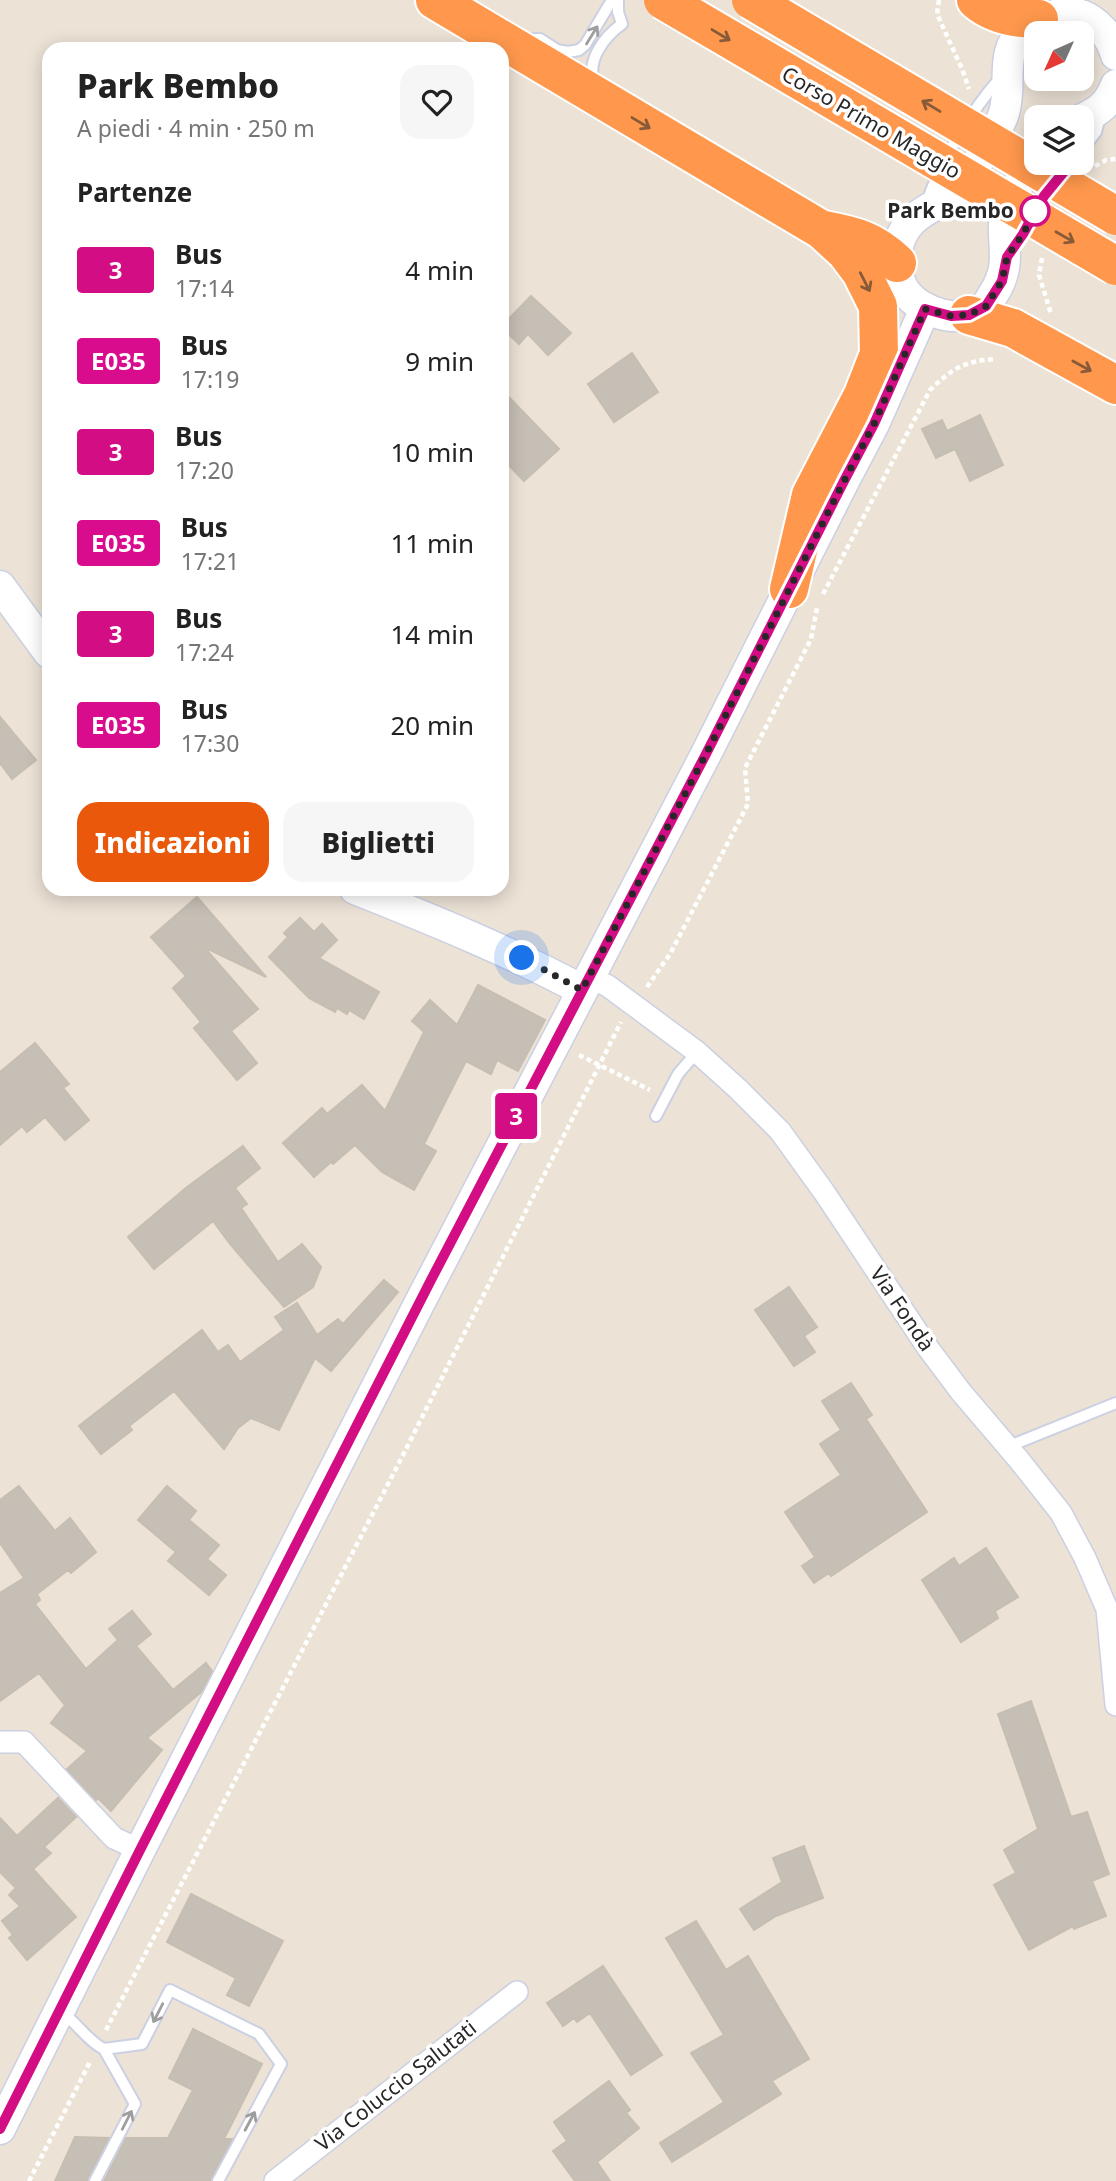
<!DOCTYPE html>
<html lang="it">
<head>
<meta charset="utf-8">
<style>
	body { margin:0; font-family:"Noto Sans",sans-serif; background:#f6f6f6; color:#222; height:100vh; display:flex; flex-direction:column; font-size:26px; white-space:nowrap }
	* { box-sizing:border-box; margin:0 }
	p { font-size:23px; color:#767676 }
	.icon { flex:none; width:38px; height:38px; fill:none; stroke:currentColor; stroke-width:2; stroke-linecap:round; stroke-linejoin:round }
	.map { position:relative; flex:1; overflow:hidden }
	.sheet { position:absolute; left:42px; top:42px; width:467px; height:854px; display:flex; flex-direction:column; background:#fff; border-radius:21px; box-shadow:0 4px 18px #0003 }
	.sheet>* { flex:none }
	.badge { padding:0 14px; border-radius:5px; font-size:24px; line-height:46px }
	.needle { width:46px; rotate:225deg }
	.tools { position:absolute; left:1024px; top:21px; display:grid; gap:14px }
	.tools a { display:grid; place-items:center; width:70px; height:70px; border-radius:14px; background:#fff; box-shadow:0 4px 18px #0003; font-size:35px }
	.you { position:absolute; width:35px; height:35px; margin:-18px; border:5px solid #fff; border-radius:50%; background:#1a73e8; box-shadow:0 0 0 10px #1a73e833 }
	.map>.badge { position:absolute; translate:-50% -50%; box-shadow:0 0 0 4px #fff }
	h2 { padding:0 35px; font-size:26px; line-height:63px }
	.round { display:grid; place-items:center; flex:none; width:74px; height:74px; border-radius:21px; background:#f6f6f6 }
	.summary { display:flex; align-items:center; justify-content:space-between; height:119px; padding:0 35px }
	h1 { font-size:33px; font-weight:800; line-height:52px }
	.action { display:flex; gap:14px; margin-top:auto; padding:14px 35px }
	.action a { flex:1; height:80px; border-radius:21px; background:#ea580c; color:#fff; font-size:28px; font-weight:800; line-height:80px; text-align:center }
	.action a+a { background:#f6f6f6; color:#222 }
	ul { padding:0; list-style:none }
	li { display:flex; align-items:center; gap:21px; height:91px; padding:0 35px }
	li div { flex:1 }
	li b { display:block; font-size:26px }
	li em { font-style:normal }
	li .badge { min-width:77px; font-weight:700; text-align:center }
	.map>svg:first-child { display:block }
</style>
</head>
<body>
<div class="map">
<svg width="1116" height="2181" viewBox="0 0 1116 2181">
	<rect width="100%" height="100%" fill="#ece2d6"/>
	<!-- building -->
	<path fill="#c6bfb6" stroke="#c6beb0" stroke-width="2" d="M 531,296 L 571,333 L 548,355 L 528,334 L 519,344 L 502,328 L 502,326 Z
		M 632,353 L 658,392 L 614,422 L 588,384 Z
		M 502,390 L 559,449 L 524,481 L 502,458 Z
		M 980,415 L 1003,465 L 970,481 L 947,431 Z
		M 942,420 L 955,449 L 936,458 L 922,429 Z
		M 0,717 L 36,760 L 12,779 L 0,763 Z
		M 197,897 L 266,977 L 204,947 L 258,1009 L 231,1031 L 257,1063 L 237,1080 L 194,1028 L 201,1022 L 173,988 L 186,976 L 151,937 Z
		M 300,918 L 314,932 L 322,924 L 337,940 L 319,958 L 379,992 L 364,1019 L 349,1010 L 347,1014 L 337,1008 L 335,1012 L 309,998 L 269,957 L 288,937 L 284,933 Z
		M 478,985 L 545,1020 L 518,1071 L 497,1060 L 491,1074 L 466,1061 L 424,1144 L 436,1151 L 414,1190 L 382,1172 L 355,1145 L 333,1164 L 331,1162 L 314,1177 L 283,1143 L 322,1108 L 327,1114 L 362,1085 L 385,1111 L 424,1032 L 412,1021 L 430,1000 L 457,1025 Z
		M 35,1043 L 69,1084 L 63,1088 L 89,1120 L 65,1140 L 45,1117 L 27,1132 L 22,1126 L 0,1145 L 0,1072 Z
		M 243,1146 L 260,1168 L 235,1188 L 247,1204 L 241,1208 L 278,1262 L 302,1244 L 321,1267 L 313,1287 L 284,1307 L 230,1244 L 213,1221 L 154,1269 L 128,1237 L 187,1187 Z
		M 384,1280 L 398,1292 L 331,1371 L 315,1358 L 279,1430 L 251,1418 L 238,1428 L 224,1449 L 174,1391 L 129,1426 L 132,1430 L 101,1454 L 79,1426 L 202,1330 L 218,1352 L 228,1345 L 240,1362 L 284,1330 L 275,1317 L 297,1303 L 317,1335 L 338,1319 L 343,1324 Z
		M 789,1287 L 817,1327 L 804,1336 L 815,1352 L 794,1366 L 755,1310 Z
		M 851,1383 L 872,1415 L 866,1419 L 927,1512 L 831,1576 L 829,1573 L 814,1583 L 802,1566 L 815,1557 L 785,1512 L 841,1475 L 820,1444 L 841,1430 L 822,1401 Z
		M 19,1486 L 55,1531 L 70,1518 L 96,1552 L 71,1573 L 68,1570 L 37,1594 L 40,1600 L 35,1604 L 86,1669 L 118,1640 L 109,1629 L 132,1611 L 151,1634 L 136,1646 L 173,1690 L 206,1663 L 212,1671 L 201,1692 L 147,1738 L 162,1750 L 111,1811 L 98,1798 L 96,1800 L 67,1769 L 87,1751 L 51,1723 L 65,1705 L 39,1673 L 0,1701 L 0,1593 L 24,1578 L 0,1543 L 0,1500 Z
		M 167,1486 L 196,1511 L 189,1520 L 219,1545 L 207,1559 L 226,1575 L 209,1595 L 168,1561 L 176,1552 L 138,1520 Z
		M 986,1548 L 1018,1597 L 995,1611 L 998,1618 L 961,1642 L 922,1580 L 954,1558 L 959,1566 Z
		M 1031,1701 L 1071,1817 L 1087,1812 L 1109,1874 L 1092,1881 L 1106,1916 L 1074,1929 L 1073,1926 L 1029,1950 L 994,1885 L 1016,1873 L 1004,1850 L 1038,1829 L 998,1714 Z
		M 58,1798 L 76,1817 L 44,1847 L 51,1853 L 33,1869 L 76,1917 L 27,1960 L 9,1938 L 13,1935 L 2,1921 L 20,1906 L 9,1895 L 16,1888 L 0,1872 L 0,1818 L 17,1836 Z
		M 804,1846 L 823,1898 L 776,1916 L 754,1930 L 740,1909 L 782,1882 L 773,1858 Z
		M 191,1894 L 283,1941 L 249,2006 L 227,1995 L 236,1978 L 167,1942 Z
		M 696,1921 L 726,1970 L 748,1956 L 809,2059 L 772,2081 L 781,2094 L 672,2162 L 660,2143 L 724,2102 L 691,2053 L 724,2035 L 666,1938 Z
		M 603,1966 L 662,2055 L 631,2075 L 590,2013 L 577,2022 L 574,2018 L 563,2026 L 547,2003 Z
		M 193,2029 L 262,2064 L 224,2139 L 232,2139 L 210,2181 L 104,2181 L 126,2138 L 168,2138 L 193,2090 L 169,2078 Z
		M 609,2081 L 630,2110 L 626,2113 L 639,2128 L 597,2162 L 610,2181 L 575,2181 L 553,2151 L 567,2141 L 554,2122 Z
		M 75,2137 L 109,2138 L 87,2181 L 55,2181 Z"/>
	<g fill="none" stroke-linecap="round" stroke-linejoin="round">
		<!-- lane casing -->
		<g stroke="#cbd0e2" stroke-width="14">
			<path id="lane" d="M 524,43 L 534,39 L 540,39 L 557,50 L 568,52 L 579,50 L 585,45 L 612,0
				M 595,83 C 585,61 605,36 622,24 L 618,12 L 618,0
				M 1082,150 L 1096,132 L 1100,116
				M 927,202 C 941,161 971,111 1000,78
				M 1012,249 L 1044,196 L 1071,163
				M 656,1116 L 678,1074 L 697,1052
				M 1007,1447 L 1116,1403
				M 61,2012 C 77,2022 87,2041 104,2049 L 135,2104 L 95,2181
				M 104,2049 L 142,2044 L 170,1990 L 259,2034 L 281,2064 L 218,2181"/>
		</g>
		<!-- street casing -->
		<g stroke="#cbd0e2" stroke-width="24">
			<path id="street" d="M 590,977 L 608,986 L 697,1052 L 738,1089 L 780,1131 L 824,1192 L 928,1348 L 961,1392 L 1019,1460 L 1061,1513 L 1085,1558 L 1107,1609 L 1116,1705
				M 0,1742 L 24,1742 L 114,1838 L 140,1850
				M 275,2181 L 517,1992"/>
		</g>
		<!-- secondary casing -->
		<g stroke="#cbd0e2" stroke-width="33">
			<path id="secondary" d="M 1082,119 C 1100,111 1109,103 1116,85
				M 1036,155 C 1027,171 1014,189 1008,206 C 996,237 1016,258 994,293 C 991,297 989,303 985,306 C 963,326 921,314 905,291 C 898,281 895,264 897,251 C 905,204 949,210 968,178 C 979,158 997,134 1004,113 C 1013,85 998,50 1025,29 C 1033,23 1038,19 1048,17 C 1058,14 1069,10 1079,14 C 1098,21 1111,37 1116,55
				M 0,586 L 49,653
				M 355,889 C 433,920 509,951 582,990
				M 0,2129 L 140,1850 L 420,1302 L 706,754 L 844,481 L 874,424 L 925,309"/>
		</g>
		<!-- highway casing -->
		<g stroke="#fff" stroke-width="42">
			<path id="highway" d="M 435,0 L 822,230 L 846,252 L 861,272 L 878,306 L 879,354 L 863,395 L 811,495 L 789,589
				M 976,0 C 993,15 1017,19 1039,19
				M 824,230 C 855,236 873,240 897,263
				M 969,315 L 1013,328 L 1116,385"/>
		</g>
		<!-- path -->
		<path stroke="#fff" stroke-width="4.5" stroke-dasharray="5 3.5" stroke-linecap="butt" d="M 939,0 L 937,14 L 962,69 L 969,89
			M 1095,166 L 1106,160 L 1116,159
			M 1042,258 L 1039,275 L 1051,314
			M 823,594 L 930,390 C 953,368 964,361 996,359
			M 647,987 L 670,954 L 748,804 L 745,768 L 811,639 L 817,608
			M 579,1055 L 650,1090
			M 106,2030 L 402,1457 L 621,1022
			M 29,2181 L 91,2060"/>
		<!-- lane -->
		<use href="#lane" stroke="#fff" stroke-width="10"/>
		<!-- street -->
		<use href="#street" stroke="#fff" stroke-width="21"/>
		<!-- secondary -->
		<use href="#secondary" stroke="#fff" stroke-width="30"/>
		<!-- highway -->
		<use href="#highway" stroke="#ff984d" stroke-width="38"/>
		<!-- highway-bridge casing -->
		<g stroke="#fff" stroke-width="42" stroke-linecap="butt">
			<path id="highway-bridge" d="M 663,0 L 1116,266
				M 751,0 L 1116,216"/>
		</g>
		<!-- highway-bridge -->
		<use href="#highway-bridge" stroke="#ff984d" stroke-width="38"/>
	</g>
	<!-- one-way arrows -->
	<defs><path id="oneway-shaft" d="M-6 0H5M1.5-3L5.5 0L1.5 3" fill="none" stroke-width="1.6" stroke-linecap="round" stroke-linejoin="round" transform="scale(1.75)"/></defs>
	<g stroke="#9e9e9e">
		<use href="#oneway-shaft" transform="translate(592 35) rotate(-58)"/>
		<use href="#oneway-shaft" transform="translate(158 2013) rotate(117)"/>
		<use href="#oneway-shaft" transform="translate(127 2120) rotate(-63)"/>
		<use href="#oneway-shaft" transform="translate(250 2121) rotate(-62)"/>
	</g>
	<g stroke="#885a38">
		<use href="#oneway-shaft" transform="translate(721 35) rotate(31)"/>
		<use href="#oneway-shaft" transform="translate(931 106) rotate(-149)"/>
		<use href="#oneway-shaft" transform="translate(641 123) rotate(31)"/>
		<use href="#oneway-shaft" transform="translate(1065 237) rotate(30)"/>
		<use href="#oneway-shaft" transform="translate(865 282) rotate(63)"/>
		<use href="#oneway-shaft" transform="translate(1082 366) rotate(29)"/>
	</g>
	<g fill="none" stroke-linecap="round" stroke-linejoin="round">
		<!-- line casing -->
		<g stroke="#fff" stroke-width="16">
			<path id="line" d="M 0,2129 L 140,1850 L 431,1280 L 706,754 L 844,481 L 874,424 L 925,309 L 951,316 L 969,315 L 986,306 L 1002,281 L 1007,257 L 1023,234 L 1044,196 L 1071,163"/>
		</g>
		<!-- line -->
		<use href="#line" stroke="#d30d84" stroke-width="10"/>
		<!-- walk -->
		<path stroke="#272727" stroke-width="7" stroke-dasharray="0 12.6" d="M 522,958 L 582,990 L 706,754 L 844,481 L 874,424 L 925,309 L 951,316 L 969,315 L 986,306 L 1002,281 L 1007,257 L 1023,234 L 1035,211"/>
	</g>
	<!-- markers -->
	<circle fill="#fff" stroke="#d30d84" stroke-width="3.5" cx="1035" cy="211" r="14"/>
	<g text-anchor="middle" stroke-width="7" stroke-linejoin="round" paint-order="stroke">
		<!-- street labels -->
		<g font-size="21" fill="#272727" stroke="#fff">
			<text transform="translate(871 123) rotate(30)" y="7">Corso Primo Maggio</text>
			<text transform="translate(902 1309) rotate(56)" y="7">Via Fondà</text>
			<text transform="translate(396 2086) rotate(-38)" y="7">Via Coluccio Salutati</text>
		</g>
		<!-- stop labels -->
		<g font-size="21" font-weight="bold" fill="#272727" stroke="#fff" text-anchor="end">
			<text x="1014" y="218">Park Bembo</text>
		</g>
	</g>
</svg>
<div class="tools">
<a><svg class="needle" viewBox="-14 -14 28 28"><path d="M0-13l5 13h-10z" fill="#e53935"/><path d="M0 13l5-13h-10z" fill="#767676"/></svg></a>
<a><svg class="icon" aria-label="layers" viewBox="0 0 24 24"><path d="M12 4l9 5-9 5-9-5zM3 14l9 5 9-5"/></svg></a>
</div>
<div class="you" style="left:522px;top:958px"></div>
<b class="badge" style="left:516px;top:1116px;background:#d30d84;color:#fff">3</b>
<section class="sheet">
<div class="summary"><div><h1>Park Bembo</h1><p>A piedi · 4 min · 250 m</p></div><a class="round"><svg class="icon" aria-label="heart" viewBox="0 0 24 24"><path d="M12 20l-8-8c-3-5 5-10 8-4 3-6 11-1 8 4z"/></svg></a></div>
<h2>Partenze</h2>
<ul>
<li><span class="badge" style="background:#d30d84;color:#fff">3</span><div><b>Bus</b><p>17:14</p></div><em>4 min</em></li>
<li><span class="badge" style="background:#d80c8c;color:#fff">E035</span><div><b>Bus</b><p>17:19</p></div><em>9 min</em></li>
<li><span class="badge" style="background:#d30d84;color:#fff">3</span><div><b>Bus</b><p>17:20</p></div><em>10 min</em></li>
<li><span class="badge" style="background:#d80c8c;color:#fff">E035</span><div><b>Bus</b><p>17:21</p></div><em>11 min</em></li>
<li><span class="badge" style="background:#d30d84;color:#fff">3</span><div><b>Bus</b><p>17:24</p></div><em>14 min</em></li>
<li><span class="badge" style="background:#d80c8c;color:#fff">E035</span><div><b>Bus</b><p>17:30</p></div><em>20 min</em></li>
</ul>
<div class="action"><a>Indicazioni</a><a>Biglietti</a></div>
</section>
</div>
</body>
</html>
